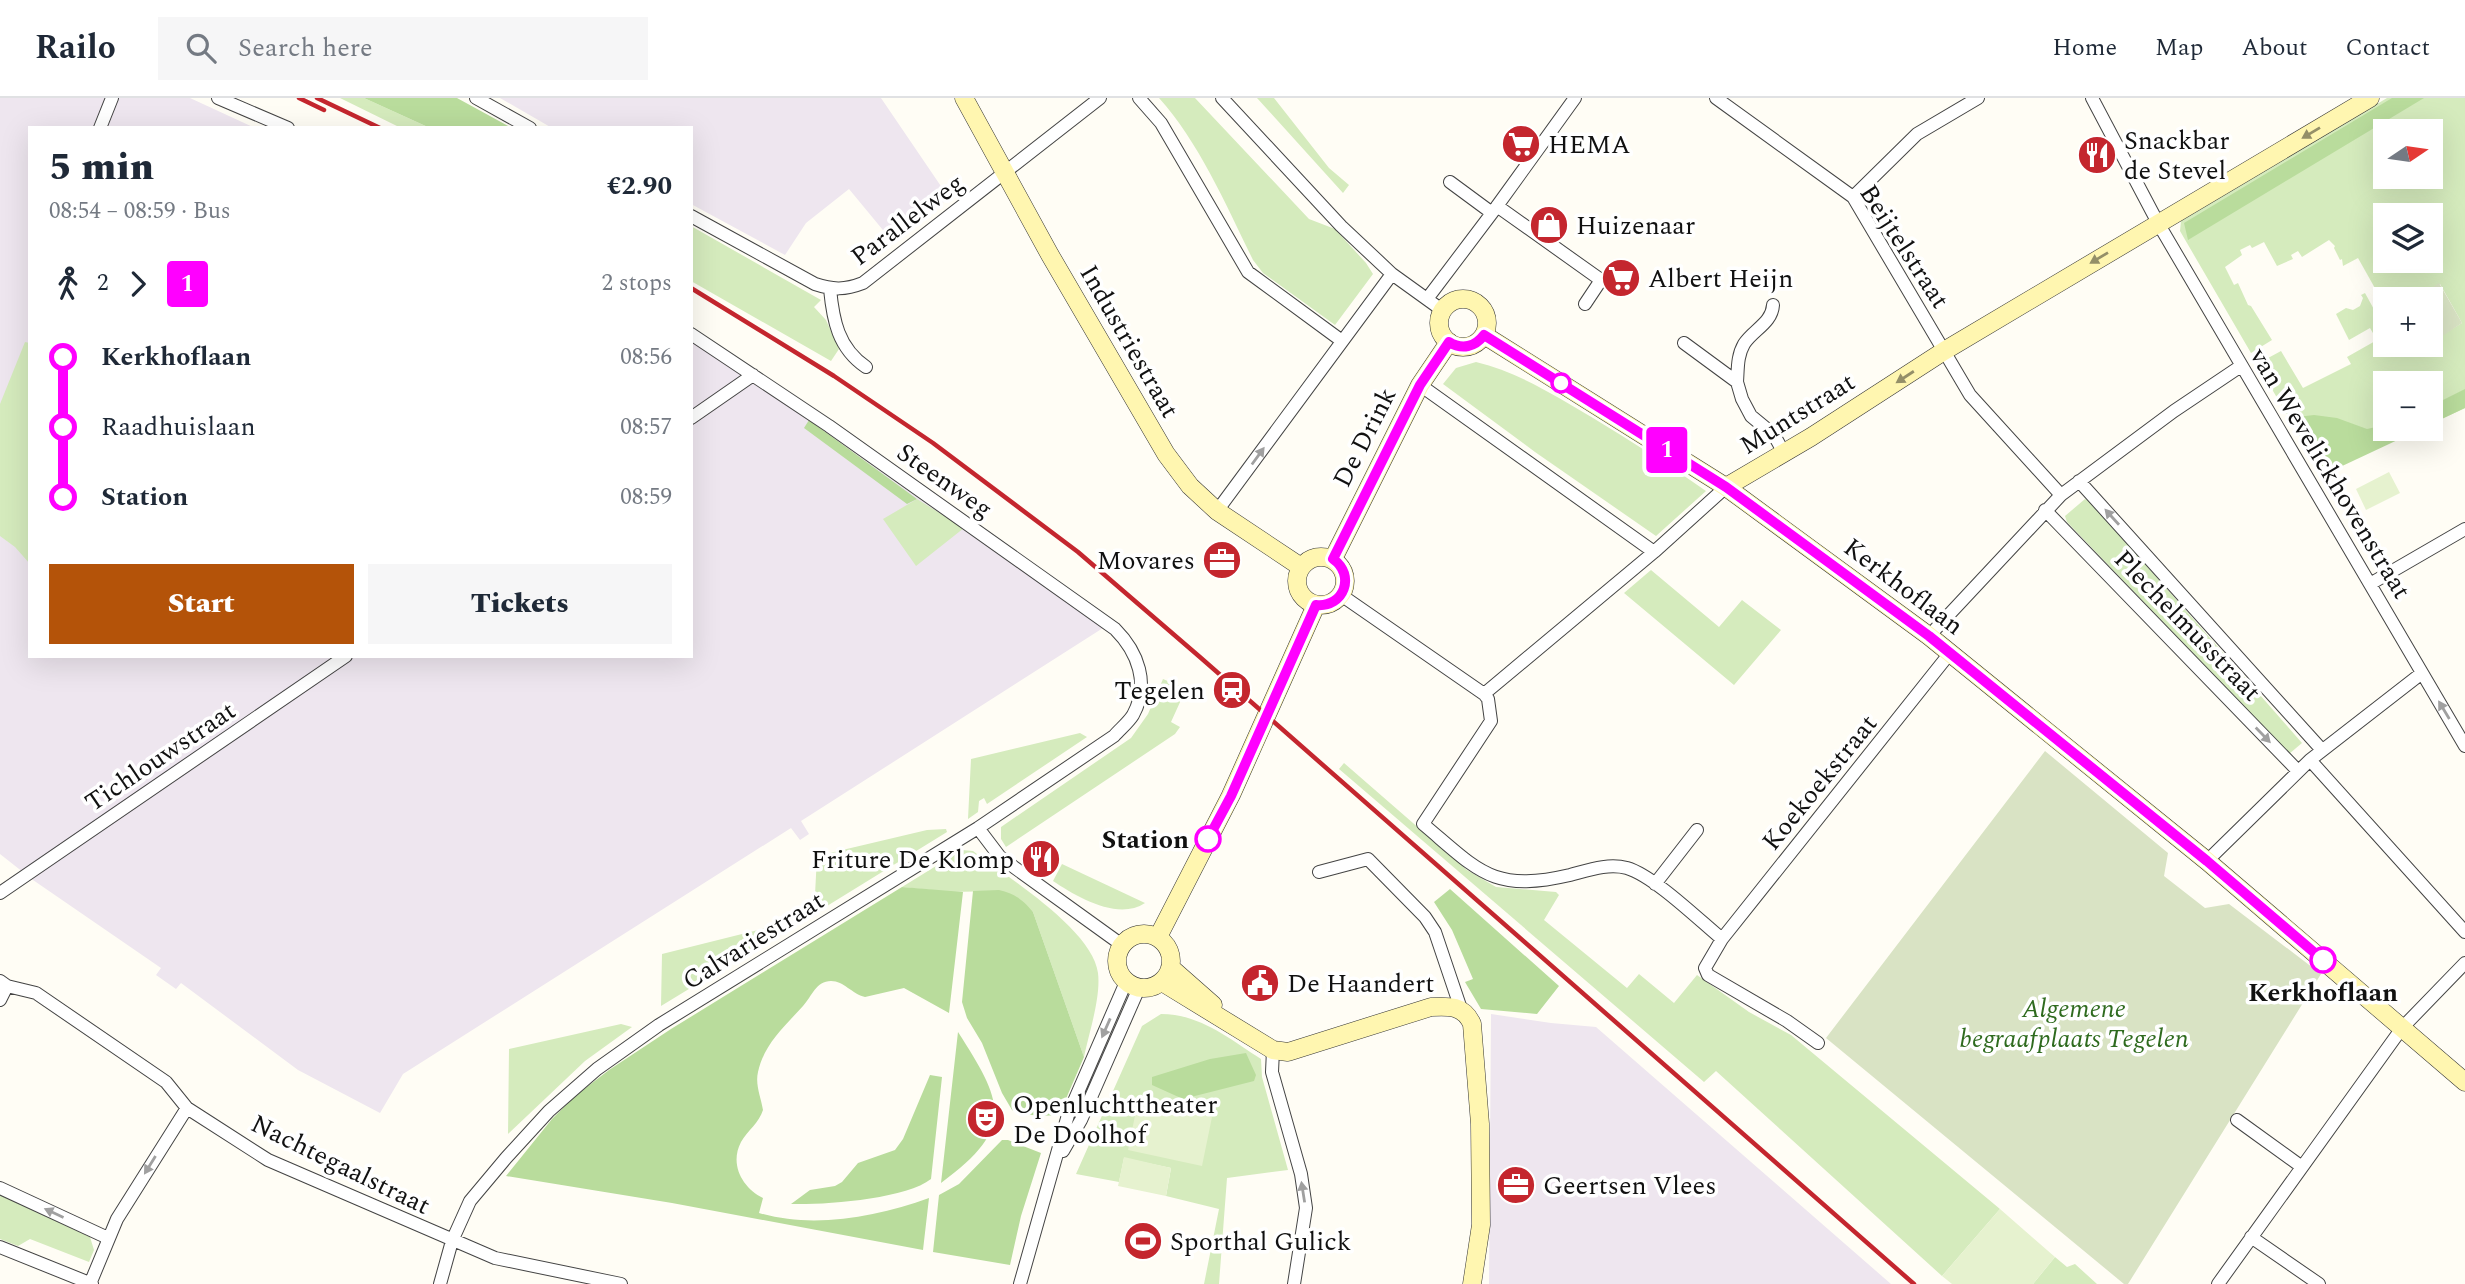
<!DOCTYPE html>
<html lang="en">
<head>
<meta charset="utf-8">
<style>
	body { margin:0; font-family:Spectral,serif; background:#f6f6f7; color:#1f2937; height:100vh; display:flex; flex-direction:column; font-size:26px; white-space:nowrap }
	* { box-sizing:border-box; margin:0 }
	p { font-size:23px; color:#747a83 }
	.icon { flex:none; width:38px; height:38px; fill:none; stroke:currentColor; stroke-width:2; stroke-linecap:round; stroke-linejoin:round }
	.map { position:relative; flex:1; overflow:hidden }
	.drawer { position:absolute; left:28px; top:28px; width:665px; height:532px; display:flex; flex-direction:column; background:#fff; border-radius:0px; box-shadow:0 7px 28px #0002 }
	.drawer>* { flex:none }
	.badge { padding:0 14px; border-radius:5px; font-size:24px; line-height:46px }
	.needle { width:46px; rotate:77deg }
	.fabs { position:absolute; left:2373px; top:21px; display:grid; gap:14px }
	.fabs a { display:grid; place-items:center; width:70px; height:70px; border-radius:0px; background:#fff; box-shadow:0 7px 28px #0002; font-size:35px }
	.map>.badge { position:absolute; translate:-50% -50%; box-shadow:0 0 0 4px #fff }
	.legs { display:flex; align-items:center; gap:10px; height:77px; padding:0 21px; font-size:23px }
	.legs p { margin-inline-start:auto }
	.head { display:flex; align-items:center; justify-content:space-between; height:119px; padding:0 21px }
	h1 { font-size:38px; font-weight:800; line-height:52px }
	.button { display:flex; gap:14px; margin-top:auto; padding:14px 21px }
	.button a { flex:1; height:80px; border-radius:0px; background:#b45309; color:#fff; font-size:28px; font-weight:800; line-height:80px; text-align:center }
	.button a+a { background:#f6f6f7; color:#1f2937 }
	ul { padding:0 21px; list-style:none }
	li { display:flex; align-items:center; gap:24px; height:70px; font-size:26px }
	li i { display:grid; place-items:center; width:10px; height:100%; margin:0 9px; background:currentColor }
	li i::after { content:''; width:18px; height:18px; margin:-9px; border:5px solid; border-radius:50%; background:#fff }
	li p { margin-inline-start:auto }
	li:first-child i { background:linear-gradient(#0000 50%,currentColor 0) }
	li:last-child i { background:linear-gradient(currentColor 50%,#0000 0) }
	header { display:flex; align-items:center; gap:42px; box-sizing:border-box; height:98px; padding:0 35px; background:#fff; border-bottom:2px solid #e0e1e3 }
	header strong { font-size:33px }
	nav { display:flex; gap:38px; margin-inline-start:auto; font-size:24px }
	.search { width:490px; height:63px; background:#f6f6f7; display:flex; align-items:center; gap:18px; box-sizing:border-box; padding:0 24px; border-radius:0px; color:#747a83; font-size:26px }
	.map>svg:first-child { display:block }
</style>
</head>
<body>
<header>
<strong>Railo</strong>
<div class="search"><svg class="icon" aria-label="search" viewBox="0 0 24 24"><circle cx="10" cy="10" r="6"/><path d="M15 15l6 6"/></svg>Search here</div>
<nav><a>Home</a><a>Map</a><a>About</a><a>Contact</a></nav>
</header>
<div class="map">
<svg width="2465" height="1186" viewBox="0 0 2465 1186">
	<rect width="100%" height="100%" fill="#fffdf5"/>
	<!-- industrial -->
	<path fill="#eee6ef" d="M 0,0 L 190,0 L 255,30 L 30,30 L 30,558 L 691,558 L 691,240 L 1103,530 L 801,723 L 809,736 L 800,742 L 791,730 L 403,976 L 380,1015 L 298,972 L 181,885 L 176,891 L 156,877 L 161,870 L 33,782 L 0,756 Z
		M 500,0 L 881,0 L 949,100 L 892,143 L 849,91 L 806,125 L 785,157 L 691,106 L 691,30 L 552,30 Z
		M 1491,916 L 1551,925 L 1596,929 L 1891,1186 L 1489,1186 Z"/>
	<!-- green -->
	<path fill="#d5ebbd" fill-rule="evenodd" d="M 340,0 L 364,0 L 430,30 L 401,30 Z
		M 1159,0 L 1195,0 L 1309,121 L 1335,131 L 1366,165 L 1373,176 L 1335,227 L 1263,175 L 1253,162 C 1227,109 1199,44 1159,0 Z
		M 1257,0 L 1274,0 L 1329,70 L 1349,87 L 1343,95 Z
		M 2387,0 L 2465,0 L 2465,310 L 2431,326 L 2431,285 L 2385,285 L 2385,331 L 2323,377 L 2257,266 L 2281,253 L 2303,290 L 2351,266 L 2347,259 L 2377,242 L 2370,230 L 2349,242 L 2336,216 L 2346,210 L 2353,212 L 2360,208 L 2363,200 L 2361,197 L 2365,195 L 2382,226 L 2385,226 L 2385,247 L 2431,247 L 2431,238 L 2434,242 L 2462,225 L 2440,186 L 2416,201 L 2385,201 L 2385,208 L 2358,160 L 2343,168 L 2342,161 L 2340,162 L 2334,150 L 2335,148 L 2329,142 L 2302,159 L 2298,153 L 2291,157 L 2293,161 L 2277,168 L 2264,144 L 2252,150 L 2250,147 L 2240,152 L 2242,157 L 2225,169 L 2234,187 L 2238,185 L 2248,207 L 2251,208 L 2272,242 L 2251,255 L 2180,133 L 2181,123 ZM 2385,33 L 2431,33 L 2431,79 L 2385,79 ZM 2385,117 L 2431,117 L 2431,163 L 2385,163 Z
		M 691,128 L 821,202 L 814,209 L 826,222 L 839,251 L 831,263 L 691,183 Z
		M 25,244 L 30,245 L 30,466 L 15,449 L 0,438 L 0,306 Z
		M 1476,264 C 1518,274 1556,298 1593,320 C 1631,343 1669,367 1706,393 L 1656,438 L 1535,354 L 1443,286 L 1456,270 Z
		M 917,401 L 964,430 L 916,468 L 883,421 Z
		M 2085,401 L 2090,403 L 2302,645 L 2289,656 L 2067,424 L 2065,418 Z
		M 1651,472 L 1719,529 L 1742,502 L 1781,532 L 1734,587 L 1624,495 Z
		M 1163,581 L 1186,591 L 1171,624 L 1180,629 L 1175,636 L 1006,749 L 1001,741 L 1001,729 L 1131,640 L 1148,616 Z
		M 1080,635 L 1087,639 L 987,706 L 984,700 L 979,703 L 978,714 L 968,721 L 971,661 Z
		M 1344,665 L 1467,772 L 1496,789 L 1556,794 L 1559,797 L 1544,822 L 1627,890 L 1639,876 L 1674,905 L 1697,877 L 1749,914 L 1791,937 L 2000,1111 L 1942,1178 L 1716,973 L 1704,984 L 1339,671 Z
		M 927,732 L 946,731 L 947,734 L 814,816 L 817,758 Z
		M 962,752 L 973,753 C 1006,778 1093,832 1098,875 C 1101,899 1089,935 1084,959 L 1033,814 L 999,793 L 951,794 L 902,789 Z
		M 1062,766 L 1145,805 C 1118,823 1077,799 1053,783 Z
		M 774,828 L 789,830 L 661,908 L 662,856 Z
		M 1161,916 C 1200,916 1230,941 1261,961 L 1262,979 L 1288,1072 L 1227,1080 L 1219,1186 L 1204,1186 L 1219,1111 L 1166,1098 L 1171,1070 L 1124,1060 L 1119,1084 L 1076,1076 L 1142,928 Z
		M 621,926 L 632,929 L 585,963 L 508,1036 L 509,951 Z
		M 0,1097 L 90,1139 L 94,1152 L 89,1164 L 30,1141 L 18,1148 L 0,1141 Z
		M 2055,1159 L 2067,1169 L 2075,1166 L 2097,1186 L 2033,1186 Z"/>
	<!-- forest -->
	<path fill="#b9dc9c" d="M 364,0 L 457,0 L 512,30 L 430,30 Z
		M 2392,0 L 2424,0 L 2188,142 L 2184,125 Z
		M 2465,291 L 2465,310 L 2431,326 L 2431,308 Z
		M 2314,317 L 2337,320 L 2367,331 L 2385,327 L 2385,331 L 2421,331 L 2323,377 L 2289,320 Z
		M 809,322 L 917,401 L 907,406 L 804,330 Z
		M 902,789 L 963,794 L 949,915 L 904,890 L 865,899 C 852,896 844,883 831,883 C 816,883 812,898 803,908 C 785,928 764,946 758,974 C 755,987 761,999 763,1012 C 759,1025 748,1032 741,1044 C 729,1067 743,1090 763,1100 L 759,1115 C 813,1131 876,1119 929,1100 L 923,1152 L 672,1105 L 506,1078 L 552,1021 L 575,998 L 609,972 L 671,931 Z
		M 1450,791 L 1559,888 L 1537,916 L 1481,911 L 1465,884 L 1473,881 L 1452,832 L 1434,804 Z
		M 999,792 C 1015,796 1022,801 1033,814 L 1084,959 L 1059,1017 L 1039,1018 L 1018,1015 L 1012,1012 L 1002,995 L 982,945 L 967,920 L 962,904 L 973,793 Z
		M 958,934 C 1003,1004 1016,1030 941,1085 Z
		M 1246,955 L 1256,977 L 1254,983 L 1183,1001 L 1152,987 L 1152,979 L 1210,961 Z
		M 930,977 L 942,979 L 931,1081 C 906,1101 825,1107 791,1106 L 810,1092 L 835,1088 L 842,1084 L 858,1065 L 895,1052 L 903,1041 Z
		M 1002,1042 L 1008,1042 L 1041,1055 L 1021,1118 L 1010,1167 L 933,1154 L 939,1097 L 959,1086 Z"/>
	<!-- cemetery -->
	<path fill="#d9e3c4" d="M 2439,185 L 2462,225 L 2435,243 L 2431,238 L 2431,201 L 2416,201 Z
		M 2045,653 L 2168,755 L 2164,778 L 2205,810 L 2229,806 L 2321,876 L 2128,1186 L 2124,1186 L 1826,940 Z"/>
	<!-- pitch -->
	<path fill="#e6f2cf" d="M 2389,374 L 2400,395 L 2366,412 L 2356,391 Z
		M 1138,1003 L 1212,1019 L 1202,1068 L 1128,1052 Z
		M 1124,1059 L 1171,1070 L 1166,1098 L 1118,1088 Z
		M 2000,1111 L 2055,1159 L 2033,1186 L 1952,1186 L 1942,1178 Z"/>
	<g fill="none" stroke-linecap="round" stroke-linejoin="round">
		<!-- street casing -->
		<g stroke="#444" stroke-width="14">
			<path id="street" d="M 218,0 L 288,30
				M 476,0 L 530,30
				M 1139,0 L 1161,25 L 1248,174 L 1342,243
				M 1222,0 L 1341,128 L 1392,176 L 1442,212
				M 1716,0 L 1853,99 L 1970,297 L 2061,397
				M 2092,0 L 2158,125 L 2465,648
				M 100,30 L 112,0
				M 1450,84 L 1492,115
				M 1853,99 L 1917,36 L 1978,0
				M 1497,108 L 1601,182 L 1585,206
				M 691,118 L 815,186 C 833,192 845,192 863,185 L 1100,0
				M 830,191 C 833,222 838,250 866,269
				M 1427,201 L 1492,115 L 1575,0
				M 1684,245 L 1737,284 L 1742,301 L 1751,318 L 1774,337 L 1784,355
				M 1737,284 C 1738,271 1737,258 1744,246 C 1753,232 1772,225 1773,207
				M 1420,287 L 1654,454
				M 691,320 L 753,277
				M 2079,383 L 2322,652
				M 2045,412 L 2298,673
				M 1217,413 L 1392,176
				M 2370,486 L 2465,431
				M 1341,497 L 1484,596
				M 1929,538 L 2061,397 L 2174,313 L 2241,268
				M 2310,662 L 2465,834
				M 978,730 L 1000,759 L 1122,847
				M 2207,763 L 2310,662 L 2422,575
				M 1319,774 L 1368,761 L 1425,819 L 1435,834 L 1461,911
				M 1655,786 L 1697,732
				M 0,795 L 346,558
				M 1722,841 C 1699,822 1654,778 1627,770 C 1608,765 1589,772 1570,777 C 1492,795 1479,773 1423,726 L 1491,623 L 1488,601 L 1484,596 L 1654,454 L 1726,389
				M 0,883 L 7,888 L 36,895 L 166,984 L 187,1010 L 268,1062 L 495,1160 L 621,1186
				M 0,902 L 7,888
				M 1818,945 L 1787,923 L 1708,877 L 1705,870 L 1722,841 L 1950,555
				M 1273,952 L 1272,974 L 1301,1076 L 1306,1110 L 1294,1186
				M 2237,1022 L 2302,1069
				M 1063,1053 L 1081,1022 L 1139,890
				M 0,1090 L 108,1140
				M 2251,1139 L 2319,1186
				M 0,1149 L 92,1186
				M 90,1186 L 117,1121 L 187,1010
				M 440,1186 L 452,1143 L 470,1103 L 506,1060 L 549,1013 L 597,971 L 659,927 L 978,730 L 1114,638 C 1120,631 1128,625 1133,617 C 1150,586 1138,554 1115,531 L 829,328 L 691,236
				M 1020,1186 L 1068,1017 L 1126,884
				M 2218,1186 L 2402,930 L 2465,865"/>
		</g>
		<!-- secondary casing -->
		<g stroke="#333" stroke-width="19">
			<path id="secondary" d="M 964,0 L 1050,157 L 1166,356 L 1190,388 L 1217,413 L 1301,469
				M1439 225a24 24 0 1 1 48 0a24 24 0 1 1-48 0Z
				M 1484,237 L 1726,389 L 1929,538 L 2207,763 L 2465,984
				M 1726,389 L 1811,339 L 1944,253 L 2370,0
				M1297 483a24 24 0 1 1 48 0a24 24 0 1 1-48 0Z
				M 1333,461 L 1420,287 L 1449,244
				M1117 863a27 27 0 1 1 54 0a27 27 0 1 1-54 0Z
				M 1158,839 L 1231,697 L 1316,507
				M 1171,870 L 1213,907
				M 1162,884 L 1273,952 L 1288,954 L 1431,909 C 1448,908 1464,907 1472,926 L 1480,1026 L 1481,1127 L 1472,1186"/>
		</g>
		<!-- street -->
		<use href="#street" stroke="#fff" stroke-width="12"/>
		<!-- secondary -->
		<use href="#secondary" stroke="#fff6b0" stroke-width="18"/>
		<!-- rail -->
		<path stroke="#c4262e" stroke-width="4.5" d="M 299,0 L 324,12
			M 317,0 L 380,30
			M 691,190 L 834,278 L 933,345 L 1078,454 L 1201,560 L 1914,1186"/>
	</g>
	<!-- one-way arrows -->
	<defs><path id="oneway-solid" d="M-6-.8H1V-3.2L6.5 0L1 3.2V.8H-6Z" transform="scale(1.75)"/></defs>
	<g fill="#948f68">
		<use href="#oneway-solid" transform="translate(2311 35) rotate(149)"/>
		<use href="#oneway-solid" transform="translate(2099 160) rotate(149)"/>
		<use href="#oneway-solid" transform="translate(1905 279) rotate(147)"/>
	</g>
	<g fill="#a0a0a0">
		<use href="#oneway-solid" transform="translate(1258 358) rotate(-54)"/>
		<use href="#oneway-solid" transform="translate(2112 419) rotate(-132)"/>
		<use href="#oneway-solid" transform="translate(2444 612) rotate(-121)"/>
		<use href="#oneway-solid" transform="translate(2263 637) rotate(46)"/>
		<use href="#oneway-solid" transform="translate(1106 930) rotate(114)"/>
		<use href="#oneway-solid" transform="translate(150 1067) rotate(122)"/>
		<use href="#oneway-solid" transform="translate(1303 1094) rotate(-99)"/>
		<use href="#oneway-solid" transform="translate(54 1115) rotate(-155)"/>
	</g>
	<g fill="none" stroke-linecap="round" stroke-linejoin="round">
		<!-- line-1 casing -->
		<g stroke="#fff" stroke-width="16">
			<path id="line-1" d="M 1208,741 L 1231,698 L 1316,507 C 1344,510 1356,477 1333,461 L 1420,287 L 1449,244 C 1462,252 1475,249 1484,237 L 1726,389 L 1929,538 L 2207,763 L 2323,862"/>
		</g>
		<!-- line-1 -->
		<use href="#line-1" stroke="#f0f" stroke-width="10"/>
	</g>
	<!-- icons -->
	<defs>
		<g id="supermarket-disc" transform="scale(2.0125)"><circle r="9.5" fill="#c4262e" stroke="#fff"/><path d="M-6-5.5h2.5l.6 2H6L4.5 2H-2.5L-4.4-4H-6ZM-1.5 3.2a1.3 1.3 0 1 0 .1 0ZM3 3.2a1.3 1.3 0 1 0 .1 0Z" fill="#fff"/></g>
		<g id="restaurant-disc" transform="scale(2.0125)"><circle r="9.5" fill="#c4262e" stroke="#fff"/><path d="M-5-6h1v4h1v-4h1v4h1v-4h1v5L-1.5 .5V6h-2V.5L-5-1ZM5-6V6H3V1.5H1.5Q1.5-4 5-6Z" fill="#fff"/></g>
		<g id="shop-disc" transform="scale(2.0125)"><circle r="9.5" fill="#c4262e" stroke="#fff"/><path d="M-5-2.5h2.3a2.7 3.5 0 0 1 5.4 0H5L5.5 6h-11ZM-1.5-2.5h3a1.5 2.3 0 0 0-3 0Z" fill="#fff"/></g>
		<g id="office-disc" transform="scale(2.0125)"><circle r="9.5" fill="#c4262e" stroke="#fff"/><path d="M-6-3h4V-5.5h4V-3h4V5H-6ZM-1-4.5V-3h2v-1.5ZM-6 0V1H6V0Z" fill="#fff"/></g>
		<g id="station-disc" transform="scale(2.0125)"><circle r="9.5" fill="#c4262e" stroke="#fff"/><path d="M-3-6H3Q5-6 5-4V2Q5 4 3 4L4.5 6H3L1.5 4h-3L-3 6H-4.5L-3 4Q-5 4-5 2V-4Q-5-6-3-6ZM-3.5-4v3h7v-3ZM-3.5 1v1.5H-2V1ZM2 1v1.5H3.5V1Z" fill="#fff"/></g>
		<g id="civic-disc" transform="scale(2.0125)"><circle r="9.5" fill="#c4262e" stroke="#fff"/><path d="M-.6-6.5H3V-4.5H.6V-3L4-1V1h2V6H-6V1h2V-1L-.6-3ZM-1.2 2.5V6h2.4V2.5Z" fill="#fff"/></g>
		<g id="theatre-disc" transform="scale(2.0125)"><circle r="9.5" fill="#c4262e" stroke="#fff"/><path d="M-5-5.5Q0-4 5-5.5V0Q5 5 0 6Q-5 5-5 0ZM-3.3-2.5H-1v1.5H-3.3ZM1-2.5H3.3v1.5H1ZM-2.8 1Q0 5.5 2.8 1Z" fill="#fff"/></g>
		<g id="stadium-disc" transform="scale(2.0125)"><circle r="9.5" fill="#c4262e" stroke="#fff"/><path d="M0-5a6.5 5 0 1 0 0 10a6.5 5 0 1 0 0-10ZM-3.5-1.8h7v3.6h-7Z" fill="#fff"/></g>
	</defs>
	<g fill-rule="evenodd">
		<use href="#supermarket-disc" x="1521" y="46"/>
		<use href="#restaurant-disc" x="2097" y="57"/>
		<use href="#shop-disc" x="1549" y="127"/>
		<use href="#supermarket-disc" x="1621" y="180"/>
		<use href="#office-disc" x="1222" y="462"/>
		<use href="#station-disc" x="1232" y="592"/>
		<use href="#restaurant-disc" x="1041" y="761"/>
		<use href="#civic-disc" x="1260" y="885"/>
		<use href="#theatre-disc" x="986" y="1021"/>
		<use href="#office-disc" x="1516" y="1087"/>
		<use href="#stadium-disc" x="1143" y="1143"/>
	</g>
	<!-- markers -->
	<g fill="#fff" stroke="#f0f" stroke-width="3.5">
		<circle cx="1561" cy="285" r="9"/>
		<circle cx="1208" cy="741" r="12"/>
		<circle cx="2323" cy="862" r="12"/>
	</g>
	<g text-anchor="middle" stroke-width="7" stroke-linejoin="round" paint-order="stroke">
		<!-- poi labels -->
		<g font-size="26" fill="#111" stroke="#fff" text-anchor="start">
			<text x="2124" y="51">Snackbar<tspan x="2124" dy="30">de Stevel</tspan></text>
			<text x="1548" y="55">HEMA</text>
			<text x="1576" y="136">Huizenaar</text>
			<text x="1648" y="189">Albert Heijn</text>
			<text x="1195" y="471" text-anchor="end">Movares</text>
			<text x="1205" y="601" text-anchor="end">Tegelen</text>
			<text x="1014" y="770" text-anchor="end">Friture De Klomp</text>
			<text x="1287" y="894">De Haandert</text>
			<text x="1013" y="1015">Openluchttheater<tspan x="1013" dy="30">De Doolhof</tspan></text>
			<text x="1543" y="1096">Geertsen Vlees</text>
			<text x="1170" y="1152">Sporthal Gulick</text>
		</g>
		<!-- street labels -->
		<g font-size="26" fill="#111" stroke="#fff">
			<text transform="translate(907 121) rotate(-37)" y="9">Parallelweg</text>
			<text transform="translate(1905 148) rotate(57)" y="9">Beijtelstraat</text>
			<text transform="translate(1130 243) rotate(60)" y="9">Industriestraat</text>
			<text transform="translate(1797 315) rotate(-32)" y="9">Muntstraat</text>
			<text transform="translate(1364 339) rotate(-63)" y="9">De Drink</text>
			<text transform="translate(2331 375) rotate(59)" y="9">van Wevelickhovenstraat</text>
			<text transform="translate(945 382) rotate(35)" y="9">Steenweg</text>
			<text transform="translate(1904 488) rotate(37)" y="9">Kerkhoflaan</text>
			<text transform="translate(2188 527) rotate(46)" y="9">Plechelmusstraat</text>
			<text transform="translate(160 658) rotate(-34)" y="9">Tichlouwstraat</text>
			<text transform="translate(1819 684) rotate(-51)" y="9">Koekoekstraat</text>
			<text transform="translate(753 842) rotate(-32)" y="9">Calvariestraat</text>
			<text transform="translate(341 1066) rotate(26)" y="9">Nachtegaalstraat</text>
		</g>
		<!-- stop labels -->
		<g font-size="26" font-weight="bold" fill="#111" stroke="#fff" text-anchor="end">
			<text x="1189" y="750">Station</text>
			<text x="2323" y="903" text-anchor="middle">Kerkhoflaan</text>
		</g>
		<!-- park labels -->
		<g font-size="26" font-style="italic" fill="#2f6b1f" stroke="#fff">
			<text x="2074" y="919">Algemene<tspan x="2074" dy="30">begraafplaats Tegelen</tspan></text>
		</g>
	</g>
</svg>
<div class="fabs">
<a><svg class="needle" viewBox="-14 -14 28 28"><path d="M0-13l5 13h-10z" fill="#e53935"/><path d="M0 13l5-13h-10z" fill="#747a83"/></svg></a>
<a><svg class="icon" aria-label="layers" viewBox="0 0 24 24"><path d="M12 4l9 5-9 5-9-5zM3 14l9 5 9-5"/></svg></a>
<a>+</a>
<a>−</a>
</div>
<b class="badge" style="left:1667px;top:352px;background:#f0f;color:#fff">1</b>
<section class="drawer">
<div class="head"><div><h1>5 min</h1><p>08:54 – 08:59 · Bus</p></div><b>€2.90</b></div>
<div class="legs"><svg class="icon" aria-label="walk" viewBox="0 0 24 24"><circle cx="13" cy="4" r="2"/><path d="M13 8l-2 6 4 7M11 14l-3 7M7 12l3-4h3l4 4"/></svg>2<svg class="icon" aria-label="forward" viewBox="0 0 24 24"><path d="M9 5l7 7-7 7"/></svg><b class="badge" style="background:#f0f;color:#fff">1</b><p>2 stops</p></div>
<ul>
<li><i style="color:#f0f"></i><b>Kerkhoflaan</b><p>08:56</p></li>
<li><i style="color:#f0f"></i><span>Raadhuislaan</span><p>08:57</p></li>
<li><i style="color:#f0f"></i><b>Station</b><p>08:59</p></li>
</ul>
<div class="button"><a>Start</a><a>Tickets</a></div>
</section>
</div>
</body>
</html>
